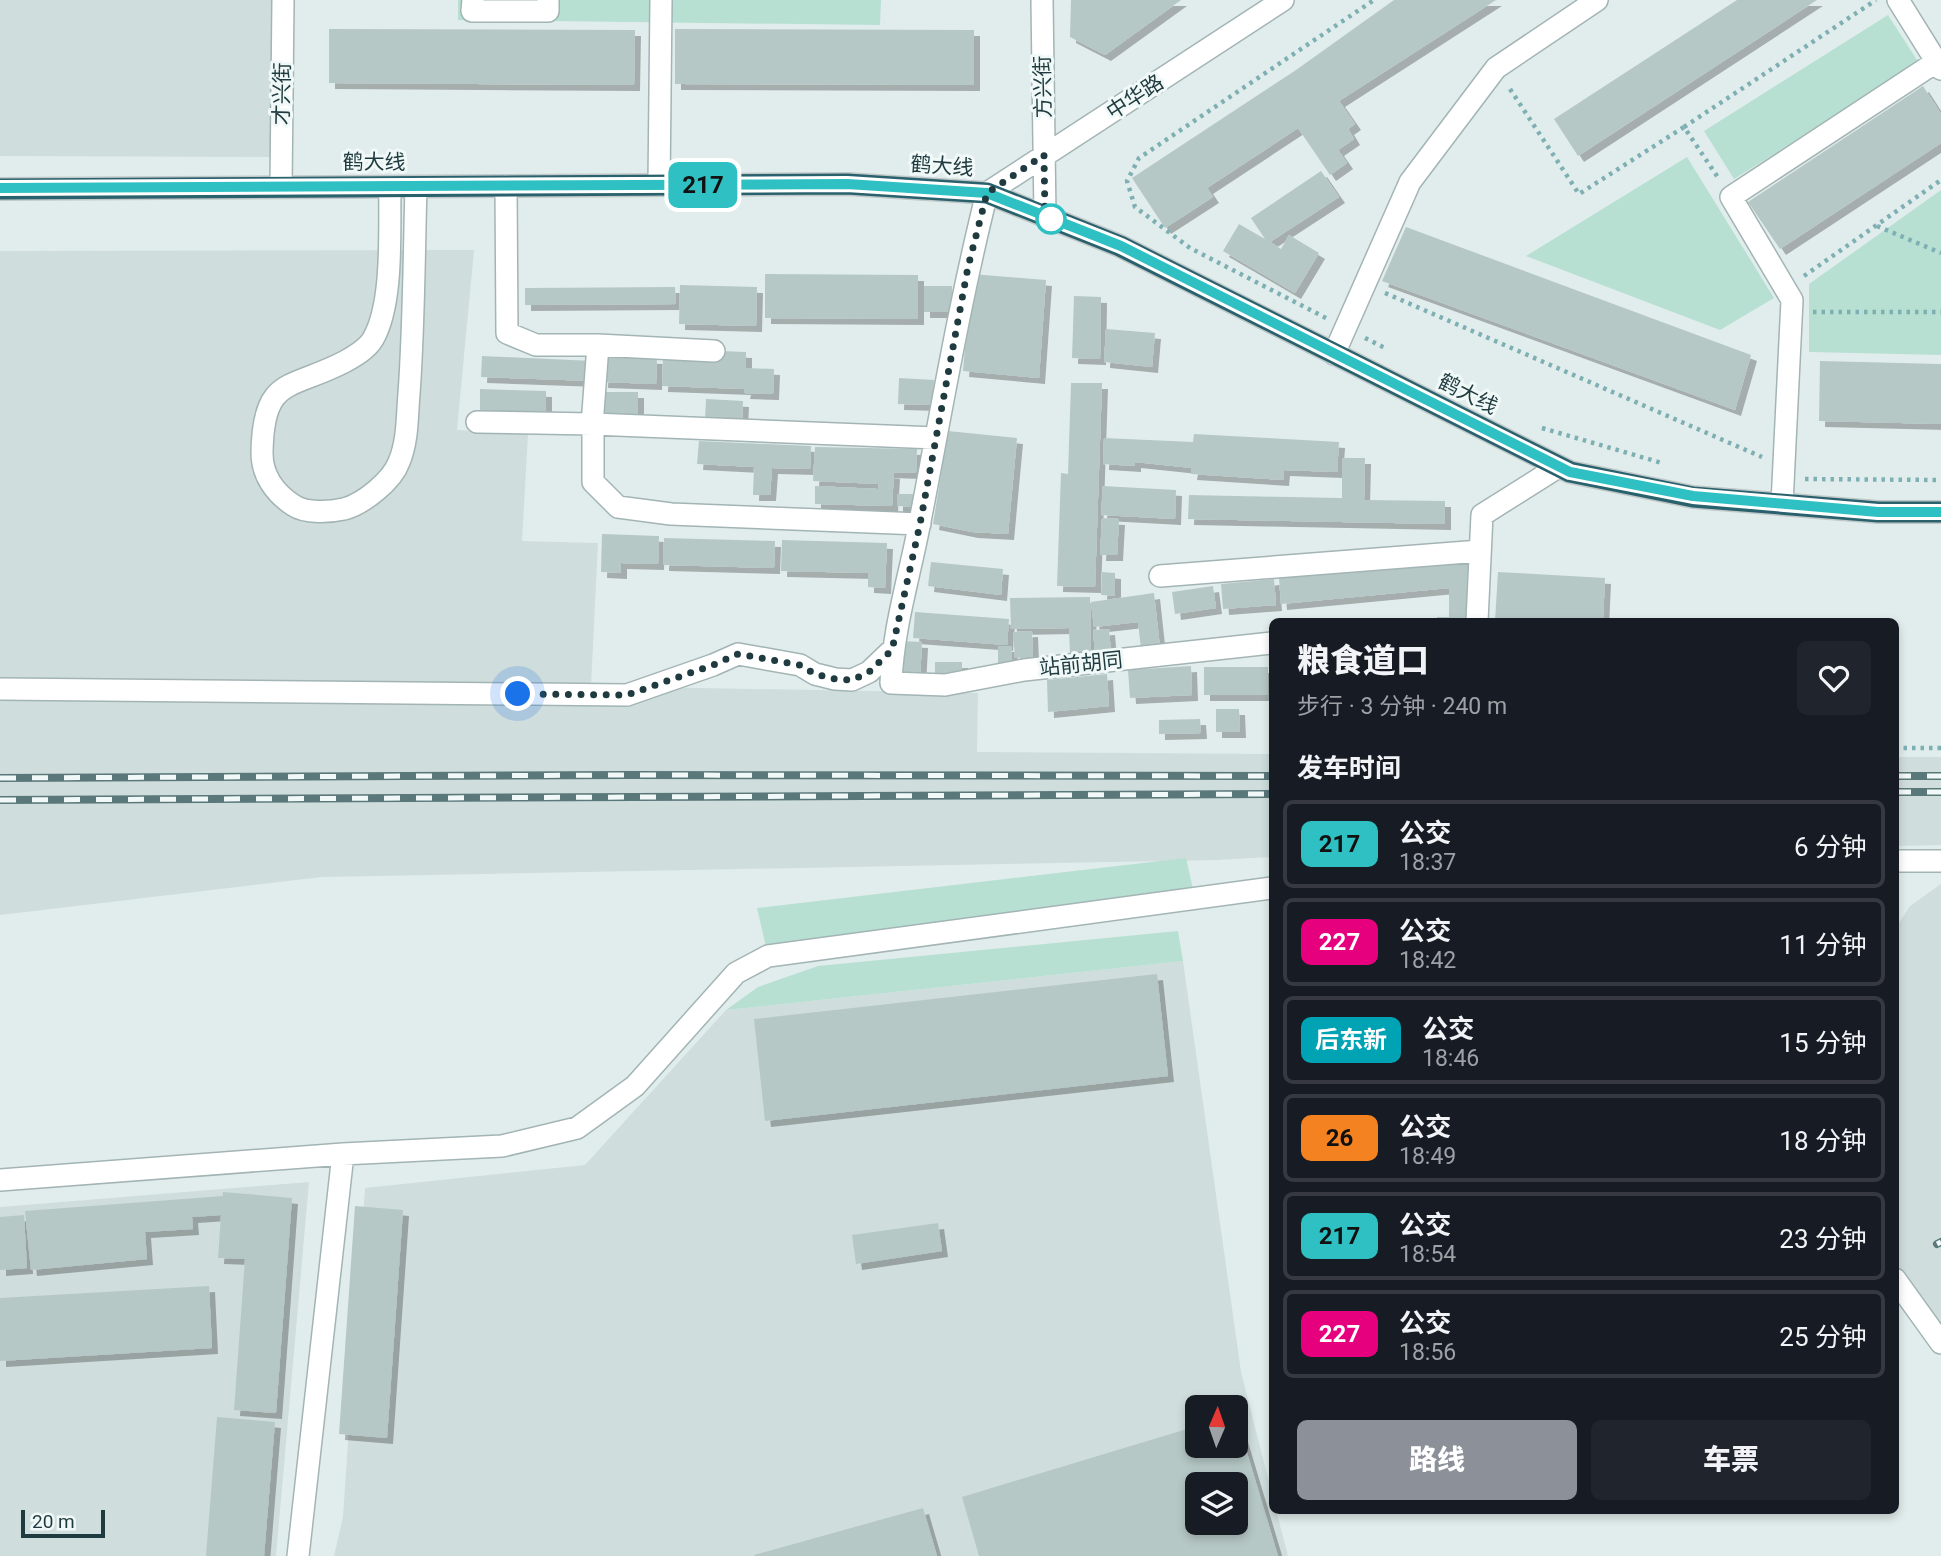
<!DOCTYPE html>
<html lang="zh">
<head>
<meta charset="utf-8">
<style>
	body { margin:0; font-family:Roboto,"Noto Sans SC",sans-serif; background:#20242c; color:#f1f3f6; height:100vh; display:flex; flex-direction:column; font-size:26px; white-space:nowrap }
	* { box-sizing:border-box; margin:0 }
	p { font-size:23px; color:#9ea1a6 }
	.icon { flex:none; width:38px; height:38px; fill:none; stroke:currentColor; stroke-width:2; stroke-linecap:round; stroke-linejoin:round }
	.map { position:relative; flex:1; overflow:hidden }
	.sheet { position:absolute; left:1269px; top:618px; width:630px; height:896px; display:flex; flex-direction:column; background:#171b24; border-radius:10px; box-shadow:0 4px 10px #0003 }
	.sheet>* { flex:none }
	.badge { padding:0 14px; border-radius:10px; font-size:24px; line-height:46px }
	.needle { width:46px; rotate:2deg }
	.controls { position:absolute; left:1185px; top:1395px; display:grid; gap:14px }
	.controls a { display:grid; place-items:center; width:63px; height:63px; border-radius:10px; background:#171b24; box-shadow:0 4px 10px #0003; font-size:35px }
	.scale { position:absolute; left:21px; bottom:18px; width:84px; box-sizing:border-box; padding-left:7px; border:4px solid #1f3b3f; border-top:0; font-size:19px; line-height:24px; white-space:nowrap; color:#1f3b3f; -webkit-text-stroke:5px #f1f9f8; paint-order:stroke }
	.you { position:absolute; width:35px; height:35px; margin:-18px; border:5px solid #fff; border-radius:50%; background:#1a73e8; box-shadow:0 0 0 10px #1a73e833 }
	.map>.badge { position:absolute; translate:-50% -50%; box-shadow:0 0 0 4px #fff }
	h2 { padding:0 28px; font-size:26px; line-height:63px }
	.round { display:grid; place-items:center; flex:none; width:74px; height:74px; border-radius:10px; background:#20242c }
	.overview { display:flex; align-items:center; justify-content:space-between; height:119px; padding:0 28px }
	h1 { font-size:33px; font-weight:800; line-height:52px }
	.button { display:flex; gap:14px; margin-top:auto; padding:14px 28px }
	.button a { flex:1; height:80px; border-radius:10px; background:#8c9099; color:#fff; font-size:28px; font-weight:800; line-height:80px; text-align:center }
	.button a+a { background:#20242c; color:#f1f3f6 }
	ul { padding:0; list-style:none }
	li { display:flex; align-items:center; gap:21px; height:88px; margin:0 14px 10px; padding:0 14px; border:4px solid #363941; border-radius:10px }
	li div { flex:1 }
	li b { display:block; font-size:26px }
	li em { font-style:normal }
	li .badge { min-width:77px; font-weight:700; text-align:center }
	.map>svg:first-child { display:block }
</style>
</head>
<body>
<div class="map">
<svg width="1941" height="1556" viewBox="0 0 1941 1556">
	<defs>
		<filter id="shadow"><feDropShadow dx="6" dy="6" stdDeviation="0" flood-color="#0004"/></filter>
	</defs>
	<rect width="100%" height="100%" fill="#e1edec"/>
	<!-- built -->
	<path fill="#cfdddc" fill-rule="evenodd" d="M 0,0 L 273,0 L 271,157 L 0,156 Z
		M 474,250 L 457,430 L 528,434 L 522,541 L 598,543 L 591,686 L 978,693 L 977,752 L 1272,754 L 1272,857 L 1217,860 L 322,877 L 0,915 L 0,251 Z
		M 1895,757 L 1941,757 L 1941,845 L 1895,846 Z
		M 1941,884 L 1941,1324 L 1895,1261 L 1895,929 L 1910,906 Z
		M 1183,961 L 1241,1372 L 1272,1494 L 1272,1510 L 1276,1510 L 1288,1556 L 334,1556 L 343,1517 L 365,1188 L 585,1165 L 726,1010 ZM 1197,1407 L 1236,1407 L 1236,1446 L 1197,1446 ZM 1197,1484 L 1236,1484 L 1236,1522 L 1197,1522 Z
		M 309,1182 L 276,1556 L 0,1556 L 0,1207 Z"/>
	<!-- green -->
	<path fill="#b7e0d2" d="M 458,0 L 881,0 L 880,25 L 458,20 Z
		M 1888,15 L 1919,63 L 1734,179 L 1704,131 Z
		M 1687,157 L 1774,298 L 1720,330 L 1526,256 Z
		M 1941,190 L 1941,355 L 1809,352 L 1809,284 Z
		M 1186,858 L 1193,889 L 766,947 L 757,908 Z
		M 1178,931 L 1183,961 L 726,1010 L 758,987 L 818,966 Z"/>
	<!-- building -->
	<path fill="#b6c8c6" fill-rule="evenodd" filter="url(#shadow)" d="M 1071,0 L 1181,0 L 1105,55 L 1070,37 Z
		M 1394,0 L 1496,0 L 1339,101 L 1355,124 L 1348,129 L 1354,139 L 1338,150 L 1347,163 L 1330,175 L 1298,128 L 1207,188 L 1213,197 L 1165,228 L 1132,178 L 1296,70 Z
		M 1737,0 L 1817,0 L 1578,156 L 1554,119 Z
		M 329,29 L 635,30 L 634,85 L 329,83 Z
		M 675,29 L 974,30 L 974,85 L 675,84 Z
		M 1923,86 L 1941,114 L 1941,143 L 1780,249 L 1748,202 Z
		M 1321,171 L 1339,197 L 1270,242 L 1281,249 L 1289,235 L 1319,253 L 1295,293 L 1223,251 L 1239,224 L 1265,239 L 1251,218 Z
		M 1406,227 L 1751,355 L 1735,410 L 1382,281 Z
		M 765,274 L 918,275 L 918,319 L 765,318 Z
		M 971,274 L 1046,280 L 1039,378 L 963,371 Z
		M 680,285 L 757,287 L 756,326 L 679,324 Z
		M 924,286 L 952,286 L 952,312 L 924,312 Z
		M 675,287 L 676,304 L 525,305 L 525,288 Z
		M 1074,296 L 1101,297 L 1100,359 L 1072,358 Z
		M 1106,329 L 1155,333 L 1152,367 L 1104,362 Z
		M 720,351 L 746,352 L 746,368 L 774,369 L 773,394 L 744,393 L 745,389 L 662,386 L 663,359 L 719,362 Z
		M 482,356 L 593,361 L 592,381 L 481,377 Z
		M 603,356 L 657,358 L 656,384 L 602,382 Z
		M 1820,361 L 1941,364 L 1941,424 L 1819,421 Z
		M 899,378 L 934,380 L 933,405 L 898,404 Z
		M 1071,383 L 1102,383 L 1095,587 L 1057,586 L 1061,473 L 1068,474 Z
		M 480,389 L 546,391 L 546,414 L 480,412 Z
		M 601,392 L 638,392 L 638,414 L 601,414 Z
		M 706,399 L 743,401 L 742,422 L 705,421 Z
		M 948,431 L 1017,438 L 1008,534 L 972,532 L 933,524 Z
		M 1194,434 L 1339,442 L 1337,472 L 1284,470 L 1283,480 L 1191,474 L 1192,468 L 1135,462 L 1135,466 L 1103,464 L 1104,438 L 1193,442 Z
		M 699,441 L 811,446 L 810,469 L 772,468 L 770,495 L 753,495 L 754,467 L 697,464 Z
		M 815,447 L 917,449 L 916,473 L 885,472 L 894,473 L 892,506 L 815,504 L 815,486 L 878,489 L 879,484 L 813,481 Z
		M 1342,458 L 1365,458 L 1364,500 L 1445,501 L 1445,524 L 1188,519 L 1189,495 L 1342,498 Z
		M 1103,486 L 1176,490 L 1175,519 L 1101,515 Z
		M 897,494 L 916,494 L 916,507 L 897,506 Z
		M 1102,518 L 1119,519 L 1117,555 L 1100,555 Z
		M 602,534 L 659,536 L 658,564 L 621,563 L 621,573 L 601,572 Z
		M 664,538 L 775,541 L 774,568 L 663,565 Z
		M 782,540 L 887,543 L 885,588 L 868,587 L 868,573 L 781,571 Z
		M 931,562 L 1003,569 L 1001,595 L 928,586 Z
		M 1468,563 L 1467,621 L 1437,621 L 1437,617 L 1449,617 L 1449,588 L 1281,604 L 1279,578 Z
		M 1102,572 L 1115,573 L 1115,596 L 1101,595 Z
		M 1498,572 L 1605,578 L 1603,621 L 1495,621 Z
		M 1274,579 L 1276,605 L 1223,609 L 1221,584 Z
		M 1213,586 L 1216,608 L 1175,614 L 1172,592 Z
		M 1154,593 L 1160,648 L 1141,649 L 1138,622 L 1094,627 L 1091,602 Z
		M 1090,597 L 1091,656 L 1070,656 L 1069,628 L 1011,629 L 1010,598 Z
		M 915,612 L 1009,619 L 1007,645 L 913,638 Z
		M 1109,629 L 1111,653 L 1095,653 L 1093,630 Z
		M 1032,631 L 1033,657 L 1015,658 L 1013,632 Z
		M 901,641 L 922,642 L 920,679 L 899,678 Z
		M 998,646 L 1012,646 L 1011,667 L 998,666 Z
		M 935,662 L 962,662 L 962,676 L 935,676 Z
		M 1191,666 L 1192,695 L 1130,698 L 1128,670 Z
		M 1204,667 L 1268,667 L 1268,695 L 1204,695 Z
		M 1107,674 L 1109,706 L 1048,712 L 1047,680 Z
		M 1216,709 L 1239,709 L 1240,732 L 1216,732 Z
		M 1200,719 L 1201,733 L 1159,734 L 1159,720 Z
		M 1157,974 L 1168,1076 L 765,1121 L 754,1019 Z
		M 223,1192 L 292,1198 L 276,1413 L 234,1410 L 245,1259 L 218,1258 L 221,1215 L 192,1217 L 193,1229 L 145,1232 L 147,1259 L 31,1270 L 25,1211 L 223,1196 Z
		M 355,1206 L 403,1210 L 387,1438 L 339,1434 Z
		M 24,1215 L 27,1268 L 0,1270 L 0,1217 Z
		M 938,1223 L 942,1251 L 856,1264 L 852,1235 Z
		M 209,1286 L 212,1348 L 0,1361 L 0,1298 Z
		M 1236,1416 L 1278,1556 L 979,1556 L 962,1497 L 1197,1426 L 1197,1446 L 1236,1446 ZM 1197,1484 L 1236,1484 L 1236,1522 L 1197,1522 Z
		M 217,1417 L 275,1422 L 264,1556 L 206,1556 Z
		M 923,1508 L 937,1556 L 754,1556 L 754,1555 Z"/>
	<g fill="none" stroke-linecap="round" stroke-linejoin="round">
		<!-- minor casing -->
		<g stroke="#a3b4b5" stroke-width="24">
			<path id="minor" d="M 473,0 L 472,11 L 548,11 L 548,0
				M 1042,0 L 1045,217
				M 1898,0 L 1941,69
				M 659,185 L 661,0
				M 506,186 L 507,333 L 536,345 L 598,345 L 593,412 L 593,482 L 618,507 L 671,514 L 920,524
				M 281,187 L 283,0
				M 390,187 C 389,228 394,303 373,339 C 367,349 355,356 344,362 C 290,390 263,376 262,453 C 262,475 275,493 293,505 C 306,514 330,512 344,509 C 363,504 392,481 399,462 C 408,441 407,416 409,394 C 414,325 414,255 416,187
				M 598,345 L 714,351
				M 1334,354 L 1410,182 L 1496,68 L 1597,0
				M 477,422 L 593,424 L 936,438
				M 1782,504 L 1792,300 L 1731,197 L 1936,62
				M 1160,576 L 1480,551
				M 1477,621 L 1482,515 L 1558,467
				M 1272,643 L 1024,670 L 945,685 L 891,683 C 893,626 911,572 921,516 C 942,408 960,300 987,193 L 1283,0
				M 0,689 L 627,695 L 713,665 L 738,654 L 800,665 L 815,674 L 835,679 L 852,680 L 869,672 L 892,650
				M 1895,861 L 1941,861
				M 0,1180 L 343,1154 L 502,1146 L 577,1128 L 635,1086 L 736,973 L 768,956 L 1272,888
				M 1895,1279 L 1941,1343
				M 298,1556 L 343,1154"/>
		</g>
		<!-- highway casing -->
		<g stroke="#c0c8c9" stroke-width="24">
			<path id="highway" d="M 0,189 L 847,184 L 987,193 L 1120,246 L 1570,472 L 1693,497 L 1878,512 L 1941,512"/>
		</g>
		<!-- path -->
		<path stroke="#7eafb3" stroke-width="4.5" stroke-dasharray="3.5 5" stroke-linecap="butt" d="M 1510,89 L 1579,194 L 1684,127 L 1719,179
			M 1684,127 L 1876,0
			M 1877,226 L 1941,253
			M 1804,276 L 1941,180
			M 1385,293 L 1762,457
			M 1813,312 L 1941,312
			M 1326,318 L 1190,248 L 1135,207 L 1127,181 L 1139,158 L 1374,0
			M 1365,338 L 1385,348
			M 1542,428 L 1662,463
			M 1805,479 L 1941,480
			M 1895,748 L 1941,748"/>
		<!-- minor -->
		<use href="#minor" stroke="#fff" stroke-width="21"/>
		<!-- highway -->
		<use href="#highway" stroke="#29616d" stroke-width="21"/>
		<!-- rail casing -->
		<g stroke="#5a777a" stroke-width="8">
			<path id="rail" d="M 1895,776 L 1941,776
				M 0,778 L 629,775 L 1272,776
				M 1895,792 L 1941,792
				M 0,800 L 1272,794
				M 1937,1244 L 1941,1242"/>
		</g>
		<!-- rail -->
		<use href="#rail" stroke="#f1f9f8" stroke-width="5" stroke-dasharray="16" stroke-linecap="butt"/>
	</g>
	<g fill="none" stroke-linecap="round" stroke-linejoin="round">
		<!-- line casing -->
		<g stroke="#fff" stroke-width="16">
			<path id="line" d="M 0,188 L 847,184 L 987,193 L 1121,246 L 1570,472 L 1693,496 L 1878,512 L 1941,512"/>
		</g>
		<!-- line -->
		<use href="#line" stroke="#2ec0c2" stroke-width="10"/>
		<!-- walk -->
		<path stroke="#1f3b3f" stroke-width="7" stroke-dasharray="0 12.6" d="M 518,694 L 627,695 L 713,665 L 738,654 L 800,665 L 815,674 L 835,679 L 852,680 L 869,672 L 892,650 L 920,524 L 968,267 L 987,193 L 1044,155 L 1045,216 L 1051,219"/>
	</g>
	<!-- markers -->
	<circle fill="#fff" stroke="#2ec0c2" stroke-width="3.5" cx="1051" cy="219" r="14"/>
	<g text-anchor="middle" stroke-width="6" stroke-linejoin="round" paint-order="stroke">
		<!-- street labels -->
		<g font-size="21" fill="#1f3b3f" stroke="#f1f9f8">
			<text transform="translate(1043 87) rotate(-91)" y="7">方兴街</text>
			<text transform="translate(282 94) rotate(-89)" y="7">才兴街</text>
			<text transform="translate(1135 97) rotate(-33)" y="7">中华路</text>
			<text x="374" y="169">鹤大线</text>
			<text transform="translate(942 166) rotate(4)" y="7">鹤大线</text>
			<text transform="translate(1468 394) rotate(27)" y="7">鹤大线</text>
			<text transform="translate(1081 664) rotate(-6)" y="7">站前胡同</text>
		</g>
	</g>
</svg>
<div class="controls">
<a><svg class="needle" viewBox="-14 -14 28 28"><path d="M0-13l5 13h-10z" fill="#e53935"/><path d="M0 13l5-13h-10z" fill="#9ea1a6"/></svg></a>
<a><svg class="icon" aria-label="layers" viewBox="0 0 24 24"><path d="M12 4l9 5-9 5-9-5zM3 14l9 5 9-5"/></svg></a>
</div>
<div class="scale">20 m</div>
<div class="you" style="left:518px;top:694px"></div>
<b class="badge" style="left:703px;top:185px;background:#2ec0c2;color:#111">217</b>
<section class="sheet">
<div class="overview"><div><h1>粮食道口</h1><p>步行 · 3 分钟 · 240 m</p></div><a class="round"><svg class="icon" aria-label="heart" viewBox="0 0 24 24"><path d="M12 20l-8-8c-3-5 5-10 8-4 3-6 11-1 8 4z"/></svg></a></div>
<h2>发车时间</h2>
<ul>
<li><span class="badge" style="background:#2ec0c2;color:#111">217</span><div><b>公交</b><p>18:37</p></div><em>6 分钟</em></li>
<li><span class="badge" style="background:#e6007e;color:#fff">227</span><div><b>公交</b><p>18:42</p></div><em>11 分钟</em></li>
<li><span class="badge" style="background:#00a3b4;color:#fff">后东新</span><div><b>公交</b><p>18:46</p></div><em>15 分钟</em></li>
<li><span class="badge" style="background:#f58220;color:#111">26</span><div><b>公交</b><p>18:49</p></div><em>18 分钟</em></li>
<li><span class="badge" style="background:#2ec0c2;color:#111">217</span><div><b>公交</b><p>18:54</p></div><em>23 分钟</em></li>
<li><span class="badge" style="background:#e6007e;color:#fff">227</span><div><b>公交</b><p>18:56</p></div><em>25 分钟</em></li>
</ul>
<div class="button"><a>路线</a><a>车票</a></div>
</section>
</div>
</body>
</html>
